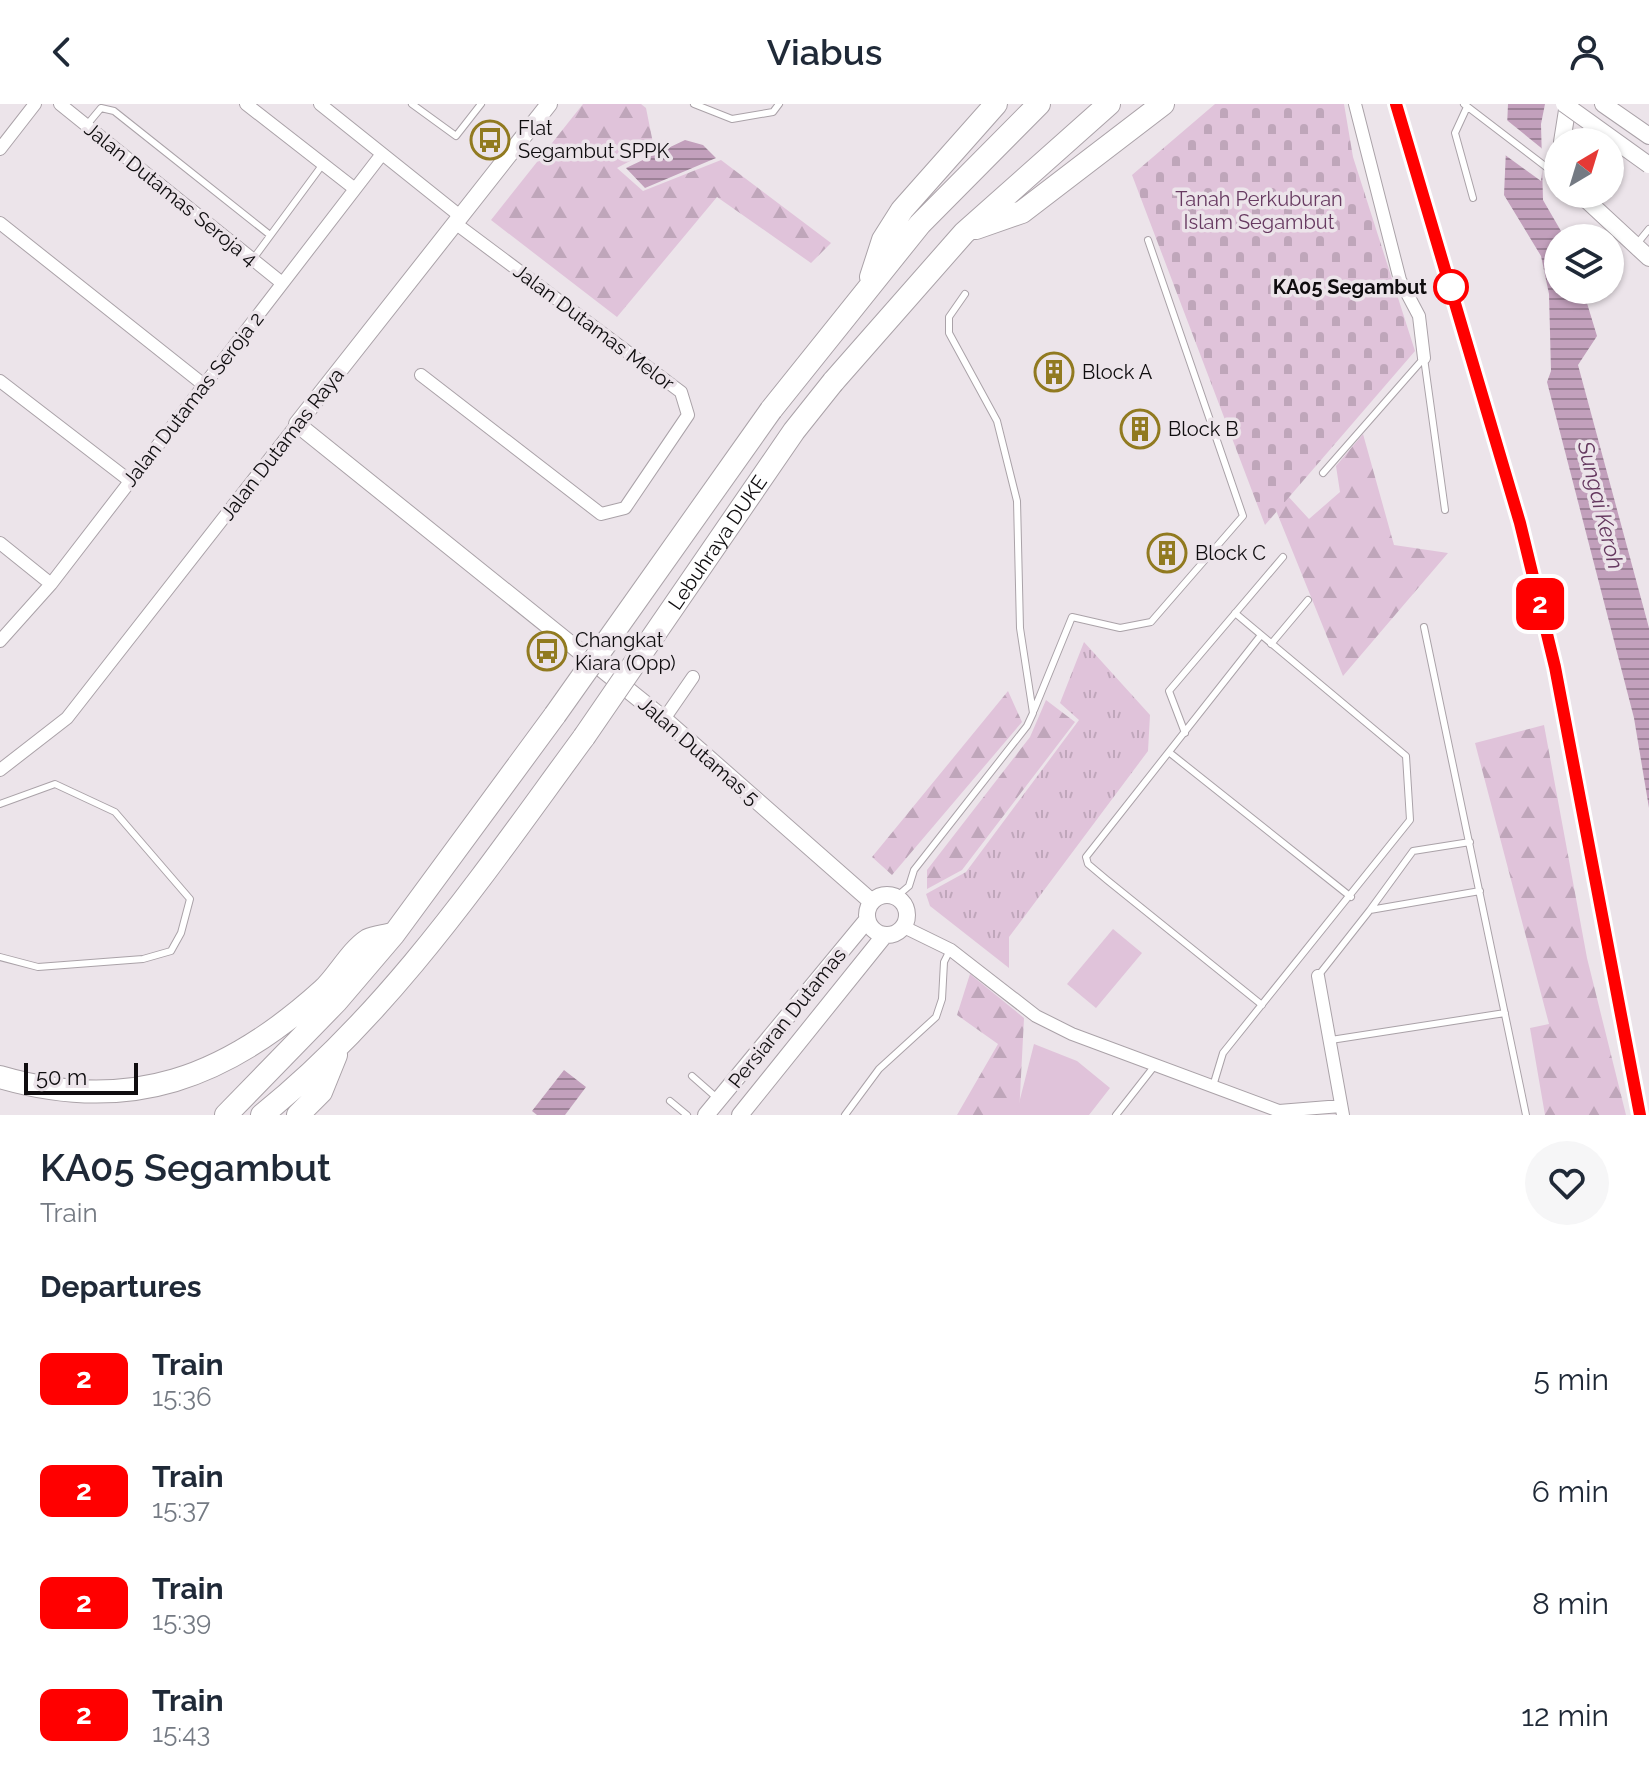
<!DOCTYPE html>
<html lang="en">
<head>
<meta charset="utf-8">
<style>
	body { margin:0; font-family:Raleway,sans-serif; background:#f6f6f7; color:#1f2937; height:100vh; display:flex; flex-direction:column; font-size:30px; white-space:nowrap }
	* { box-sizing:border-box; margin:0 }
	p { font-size:26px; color:#747a83 }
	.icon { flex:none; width:44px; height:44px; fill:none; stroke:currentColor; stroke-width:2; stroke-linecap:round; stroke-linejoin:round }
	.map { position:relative; height:1011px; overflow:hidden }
	.drawer { display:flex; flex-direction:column; background:#fff; flex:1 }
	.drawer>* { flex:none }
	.badge { padding:0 16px; border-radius:12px; font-size:28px; line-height:52px }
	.needle { width:52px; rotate:38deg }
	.controls { position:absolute; left:1544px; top:24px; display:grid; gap:16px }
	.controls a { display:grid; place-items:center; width:80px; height:80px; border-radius:50%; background:#fff; box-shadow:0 2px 6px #0004; font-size:40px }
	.scale { position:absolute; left:24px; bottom:20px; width:114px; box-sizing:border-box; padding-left:8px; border:4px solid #0f0d0f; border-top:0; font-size:22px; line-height:28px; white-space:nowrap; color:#0f0d0f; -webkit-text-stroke:6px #ece4ea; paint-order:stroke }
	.map>.badge { position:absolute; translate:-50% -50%; box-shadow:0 0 0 4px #fff }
	h2 { padding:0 40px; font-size:30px; line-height:72px }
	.round { display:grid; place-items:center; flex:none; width:84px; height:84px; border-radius:42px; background:#f6f6f7 }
	.headline { display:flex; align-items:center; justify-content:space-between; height:136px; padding:0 40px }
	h1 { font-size:38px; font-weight:600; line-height:60px }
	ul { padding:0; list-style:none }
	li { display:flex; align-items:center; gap:24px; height:112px; padding:0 40px }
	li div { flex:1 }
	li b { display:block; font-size:30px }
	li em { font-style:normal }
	li .badge { min-width:88px; font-weight:700; text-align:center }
	header { display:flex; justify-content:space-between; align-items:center; height:104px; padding:0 40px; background:#fff; font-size:36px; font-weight:600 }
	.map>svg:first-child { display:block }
</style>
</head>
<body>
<header><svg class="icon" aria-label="back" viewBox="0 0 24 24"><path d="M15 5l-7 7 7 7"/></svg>Viabus<svg class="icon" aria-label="person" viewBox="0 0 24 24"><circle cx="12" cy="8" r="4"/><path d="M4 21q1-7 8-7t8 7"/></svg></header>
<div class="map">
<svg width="1649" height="1011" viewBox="0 0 1649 1011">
	<defs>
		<pattern id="grass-tufts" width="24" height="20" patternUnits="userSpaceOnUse" patternTransform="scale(2)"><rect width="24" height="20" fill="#e0c3da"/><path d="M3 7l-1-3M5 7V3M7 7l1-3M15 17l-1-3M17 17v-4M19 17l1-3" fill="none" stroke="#bfa6ba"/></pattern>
		<pattern id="forest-firs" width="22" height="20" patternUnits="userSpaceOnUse" patternTransform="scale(2)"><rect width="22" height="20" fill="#e0c3da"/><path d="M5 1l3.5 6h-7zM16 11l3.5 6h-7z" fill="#bfa6ba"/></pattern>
		<pattern id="cemetery-stones" width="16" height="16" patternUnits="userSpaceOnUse" patternTransform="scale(2)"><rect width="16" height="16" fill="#e0c3da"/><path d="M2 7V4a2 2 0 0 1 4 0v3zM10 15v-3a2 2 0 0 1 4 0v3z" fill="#bfa6ba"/></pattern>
		<pattern id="water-rules" width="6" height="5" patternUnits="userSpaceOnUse" patternTransform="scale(2)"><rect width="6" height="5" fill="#c2a0bc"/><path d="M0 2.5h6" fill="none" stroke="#9c8197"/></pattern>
	</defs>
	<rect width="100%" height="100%" fill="#ece4ea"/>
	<!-- grass -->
	<path fill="url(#grass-tufts)" d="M 1084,538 L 1150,611 L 1148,647 L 1009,833 L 1009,864 L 930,802 L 926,790 L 966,768 L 1079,616 L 1060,599 Z"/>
	<!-- forest -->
	<path fill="url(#forest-firs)" d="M 583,0 L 641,0 L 646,4 L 654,44 L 617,64 L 643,87 L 721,56 L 831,139 L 811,159 L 717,93 L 617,213 L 491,116 Z
		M 1363,330 L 1394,441 L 1448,449 L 1343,572 L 1273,399 L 1286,390 L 1309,415 L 1340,388 L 1336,362 Z
		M 1008,587 L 1022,618 L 892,771 L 872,753 Z
		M 1046,596 L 1075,618 L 962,766 L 927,785 L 927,766 L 1030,633 Z
		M 1544,621 L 1587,854 L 1626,1011 L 1545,1011 L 1530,924 L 1549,920 L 1475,639 Z
		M 970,870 L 1024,914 L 1019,1011 L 957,1011 L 998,940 L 957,911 Z"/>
	<!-- cemetery -->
	<path fill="url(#cemetery-stones)" d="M 1215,0 L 1344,0 L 1353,53 L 1415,247 L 1265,421 L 1132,71 Z"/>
	<!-- park -->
	<path fill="#e0c3da" d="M 1113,825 L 1142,849 L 1096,904 L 1067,880 Z
		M 1034,940 L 1077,957 L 1110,984 L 1089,1011 L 1016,1011 Z"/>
	<!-- water -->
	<path fill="url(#water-rules)" d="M 1508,0 L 1545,0 L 1541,20 L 1543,96 L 1565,134 L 1558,134 L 1558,186 L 1583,186 L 1597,232 L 1578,261 L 1649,524 L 1649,704 L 1634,614 L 1547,278 L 1551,267 L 1549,190 L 1541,152 L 1504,91 Z
		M 685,36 L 703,41 L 716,54 L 645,84 L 626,64 Z
		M 564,966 L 586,983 L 565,1011 L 537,1011 L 532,1007 Z"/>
	<!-- pier -->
	<path fill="#ece4ea" d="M 1503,13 L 1545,47 L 1541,77 L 1501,48 Z"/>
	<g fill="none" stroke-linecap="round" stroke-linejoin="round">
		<!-- lane casing -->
		<g stroke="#aaa2a8" stroke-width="8">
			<path id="lane" d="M 412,0 L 456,32 L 481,0
				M 694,0 L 732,15 L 773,8 L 779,0
				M 1464,0 L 1558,72
				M 1467,3 L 1455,29 L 1473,94
				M 86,22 L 101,4 L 114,7 L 270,131
				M 1636,141 L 1649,125
				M 253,155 L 323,60
				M 1424,254 L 1445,406
				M 1323,369 L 1424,254
				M 1424,523 L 1526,1011
				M 1261,531 L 1086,753 L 1088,760 L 1107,776 L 1262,901
				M 1271,540 L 1308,496
				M 1034,606 L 1072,513 L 1120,524 L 1151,518 L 1243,412 L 1148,136
				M 1185,629 L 1169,587 L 1283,453
				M 1170,649 L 1351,793
				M 0,700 L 55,680 L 115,708 L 190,795 L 181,829 L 171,847 L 143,855 L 38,863 L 0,853
				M 896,793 L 909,782 L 914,766 L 1027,622 L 1033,609 L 1020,524 L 1017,397 L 997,317 L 949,229 L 949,213 L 965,190
				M 1370,806 L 1413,747 L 1470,738
				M 1318,872 L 1370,806 L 1480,787
				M 1331,936 L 1505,909
				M 692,972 L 717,994
				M 1213,982 L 1223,949 L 1410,716 L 1406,652 L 1235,509
				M 670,997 L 687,1011
				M 845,1011 L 879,965 L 936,913 L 942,895 L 944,858 L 950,846
				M 1116,1011 L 1156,960"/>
		</g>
		<!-- street casing -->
		<g stroke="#aaa2a8" stroke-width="14">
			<path id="street" d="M 60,0 L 282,179
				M 246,0 L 355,85
				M 320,0 L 460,112
				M 1355,0 L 1400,176 L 1419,212 L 1424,254
				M 0,45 L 35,0
				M 0,119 L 204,281
				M 421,271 L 601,410 L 625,404 L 688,311 L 681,288 L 455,119
				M 0,277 L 130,377
				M 0,439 L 51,480
				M 0,537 L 51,480 L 382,50
				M 664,615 L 693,573
				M 0,666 L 67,614 L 297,320
				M 904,823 L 951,846 L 1036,912 L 1072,930 L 1279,1007 L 1341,1002
				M 1318,872 L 1343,1011"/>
		</g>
		<!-- secondary casing -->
		<g stroke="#aaa2a8" stroke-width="18">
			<path id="secondary" d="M 549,0 L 297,320 L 664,615 L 872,798
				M 1603,0 L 1649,32
				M 1562,38 L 1568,0
				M 1580,90 L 1649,154
				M867 811a20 20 0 1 1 40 0a20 20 0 1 1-40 0Z
				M 706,1011 L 867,816
				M 740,1011 L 884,832"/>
		</g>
		<!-- highway casing -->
		<g stroke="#aaa2a8" stroke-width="24">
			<path id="highway" d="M 976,124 L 1022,108 L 1163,0
				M 871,173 L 883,136 L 902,106 L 996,0
				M 833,278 L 964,129 L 1109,0
				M 771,306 L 920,120 L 1039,0
				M 0,973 C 130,1011 227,973 323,886 C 338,872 351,847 368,836 C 374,833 385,832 392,830
				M 226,1011 L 336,898 L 394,830 L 555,611
				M 262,1011 C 392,907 486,766 584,633
				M 298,1011 L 321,988 L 336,951"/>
		</g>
		<!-- lane -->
		<use href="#lane" stroke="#fff" stroke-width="6"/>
		<!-- street -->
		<use href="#street" stroke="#fff" stroke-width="12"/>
		<!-- secondary -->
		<use href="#secondary" stroke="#fff" stroke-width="16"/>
		<!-- highway -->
		<use href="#highway" stroke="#fff" stroke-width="22"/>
		<!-- rail -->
		<path stroke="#736f72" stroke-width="5" d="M 1396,0 L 1520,419 L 1555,563 L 1640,1011"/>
		<!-- secondary-bridge casing -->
		<g stroke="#aaa2a8" stroke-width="18" stroke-linecap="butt">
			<path id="secondary-bridge" d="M 1564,0 L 1649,61"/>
		</g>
		<!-- highway-bridge casing -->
		<g stroke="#aaa2a8" stroke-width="24" stroke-linecap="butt">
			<g id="highway-bridge">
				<path d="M 555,611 L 771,306"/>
				<path id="s1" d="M 584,633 L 794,327 L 833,278"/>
			</g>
		</g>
		<!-- secondary-bridge -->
		<use href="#secondary-bridge" stroke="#fff" stroke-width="16"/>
		<!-- highway-bridge -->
		<use href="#highway-bridge" stroke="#fff" stroke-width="22"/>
	</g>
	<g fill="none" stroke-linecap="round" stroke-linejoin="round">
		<!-- line casing -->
		<g stroke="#fff" stroke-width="18">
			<path id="line" d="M 1396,0 L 1520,419 L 1555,563 L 1640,1011"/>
		</g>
		<!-- line -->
		<use href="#line" stroke="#f00" stroke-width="12"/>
	</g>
	<!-- icons -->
	<defs>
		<g id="bus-ring" transform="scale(2)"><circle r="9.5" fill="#ece4ea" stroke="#917a20" stroke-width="1.5"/><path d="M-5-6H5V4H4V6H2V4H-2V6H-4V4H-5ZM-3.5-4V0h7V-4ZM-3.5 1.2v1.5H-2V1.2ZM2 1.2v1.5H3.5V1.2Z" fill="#917a20"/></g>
		<g id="building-ring" transform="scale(2)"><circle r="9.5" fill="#ece4ea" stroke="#917a20" stroke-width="1.5"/><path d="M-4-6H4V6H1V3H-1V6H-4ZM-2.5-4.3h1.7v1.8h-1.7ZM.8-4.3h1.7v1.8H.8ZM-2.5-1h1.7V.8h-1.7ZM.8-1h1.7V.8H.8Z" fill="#917a20"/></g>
	</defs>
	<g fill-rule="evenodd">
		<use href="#bus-ring" x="490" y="36"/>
		<use href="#building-ring" x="1054" y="268"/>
		<use href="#building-ring" x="1140" y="325"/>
		<use href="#building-ring" x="1167" y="449"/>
		<use href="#bus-ring" x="547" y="547"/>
	</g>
	<!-- markers -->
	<circle fill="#fff" stroke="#f00" stroke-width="4" cx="1451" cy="183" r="16"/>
	<g text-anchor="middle" stroke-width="7" stroke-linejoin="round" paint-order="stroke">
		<!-- poi labels -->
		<g font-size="20" fill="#0f0d0f" stroke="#ece4ea" text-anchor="start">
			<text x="518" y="31">Flat<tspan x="518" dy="23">Segambut SPPK</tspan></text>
			<text x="1082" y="275">Block A</text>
			<text x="1168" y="332">Block B</text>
			<text x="1195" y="456">Block C</text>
			<text x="575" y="543">Changkat<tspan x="575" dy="23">Kiara (Opp)</tspan></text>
		</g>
		<!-- street labels -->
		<g font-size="20" fill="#0f0d0f" stroke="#ece4ea">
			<text transform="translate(171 90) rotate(39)" y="7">Jalan Dutamas Seroja 4</text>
			<text transform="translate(594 223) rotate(37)" y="7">Jalan Dutamas Melor</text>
			<text transform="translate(193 295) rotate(-52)" y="7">Jalan Dutamas Seroja 2</text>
			<text transform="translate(282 340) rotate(-52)" y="7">Jalan Dutamas Raya</text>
			<text dy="7" stroke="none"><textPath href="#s1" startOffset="236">Lebuhraya DUKE</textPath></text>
			<text transform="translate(699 647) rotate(41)" y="7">Jalan Dutamas 5</text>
			<text transform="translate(787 914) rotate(-51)" y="7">Persiaran Dutamas</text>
		</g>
		<!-- park labels -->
		<g font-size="20" fill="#673a61" stroke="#ece4ea">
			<text x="1259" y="102">Tanah Perkuburan<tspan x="1259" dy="23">Islam Segambut</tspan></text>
		</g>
		<!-- stop labels -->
		<g font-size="20" font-weight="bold" fill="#0f0d0f" stroke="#ece4ea" text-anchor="end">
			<text x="1427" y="190">KA05 Segambut</text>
		</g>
		<!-- water labels -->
		<g font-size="22" font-style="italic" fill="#65385f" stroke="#ece4ea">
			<text transform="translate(1601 401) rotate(76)" y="8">Sungai Keroh</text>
		</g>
	</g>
</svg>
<div class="controls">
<a><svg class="needle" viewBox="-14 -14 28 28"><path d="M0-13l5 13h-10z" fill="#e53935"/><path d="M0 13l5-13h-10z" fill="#747a83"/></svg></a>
<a><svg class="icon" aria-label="layers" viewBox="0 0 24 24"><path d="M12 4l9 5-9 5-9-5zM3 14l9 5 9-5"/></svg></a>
</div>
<div class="scale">50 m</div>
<b class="badge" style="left:1540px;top:500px;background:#f00;color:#fff">2</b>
</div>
<section class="drawer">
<div class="headline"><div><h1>KA05 Segambut</h1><p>Train</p></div><a class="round"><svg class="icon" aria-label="heart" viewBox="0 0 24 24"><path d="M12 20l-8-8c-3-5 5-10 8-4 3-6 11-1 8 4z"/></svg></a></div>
<h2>Departures</h2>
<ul>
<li><span class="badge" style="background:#f00;color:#fff">2</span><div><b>Train</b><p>15:36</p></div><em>5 min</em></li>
<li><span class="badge" style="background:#f00;color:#fff">2</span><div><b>Train</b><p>15:37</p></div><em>6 min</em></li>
<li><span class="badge" style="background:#f00;color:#fff">2</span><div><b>Train</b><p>15:39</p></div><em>8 min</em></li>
<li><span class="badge" style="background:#f00;color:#fff">2</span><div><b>Train</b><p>15:43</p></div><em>12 min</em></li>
</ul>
</section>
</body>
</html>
